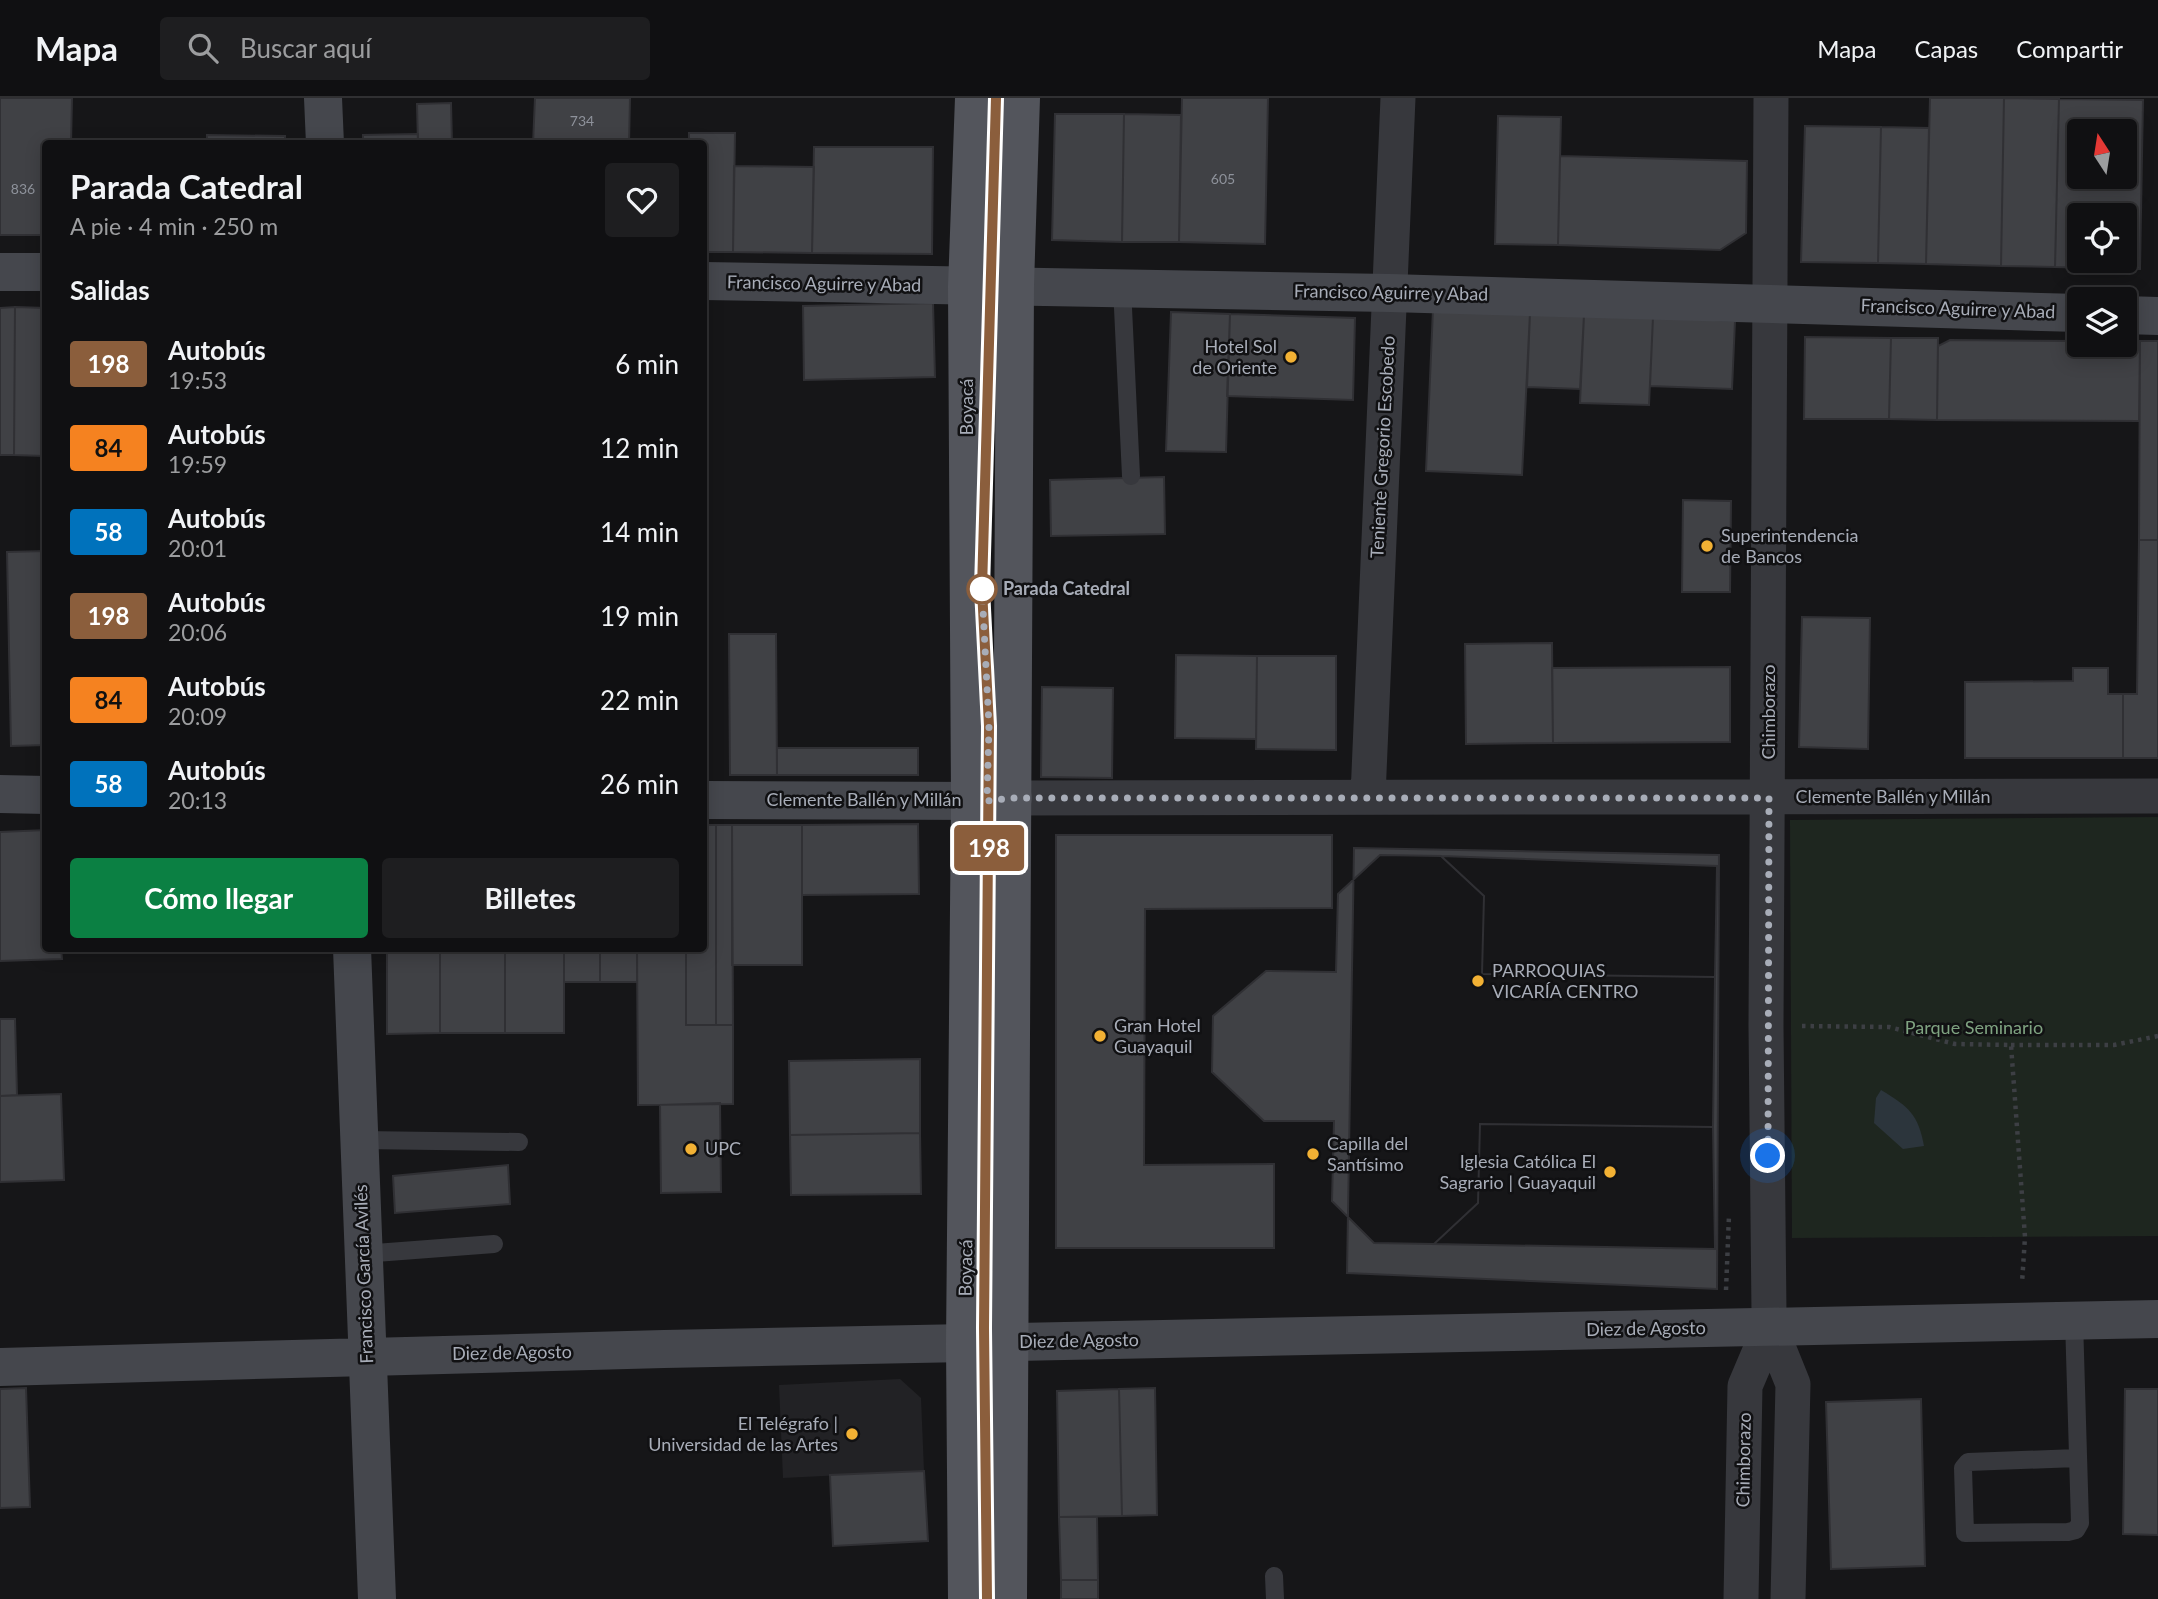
<!DOCTYPE html>
<html lang="es">
<head>
<meta charset="utf-8">
<style>
	body { margin:0; font-family:Lato,sans-serif; background:#1e1e20; color:#f1f3f6; height:100vh; display:flex; flex-direction:column; font-size:26px; white-space:nowrap }
	* { box-sizing:border-box; margin:0 }
	p { font-size:23px; color:#9c9d9f }
	.icon { flex:none; width:38px; height:38px; fill:none; stroke:currentColor; stroke-width:2; stroke-linecap:round; stroke-linejoin:round }
	.map { position:relative; flex:1; overflow:hidden }
	.panel { position:absolute; left:42px; top:42px; width:665px; height:812px; display:flex; flex-direction:column; background:#101012; border-radius:7px; box-shadow:0 4px 18px #0003,0 0 0 2px #303032 }
	.panel>* { flex:none }
	.badge { padding:0 14px; border-radius:5px; font-size:24px; line-height:46px }
	.needle { width:46px; rotate:348deg }
	.buttons { position:absolute; left:2067px; top:21px; display:grid; gap:14px }
	.buttons a { display:grid; place-items:center; width:70px; height:70px; border-radius:7px; background:#101012; box-shadow:0 4px 18px #0003,0 0 0 2px #303032; font-size:35px }
	.you { position:absolute; width:35px; height:35px; margin:-18px; border:5px solid #fff; border-radius:50%; background:#1a73e8; box-shadow:0 0 0 10px #1a73e833 }
	.map>.badge { position:absolute; translate:-50% -50%; box-shadow:0 0 0 4px #fff }
	h2 { padding:0 28px; font-size:26px; line-height:63px }
	.round { display:grid; place-items:center; flex:none; width:74px; height:74px; border-radius:7px; background:#1e1e20 }
	.summary { display:flex; align-items:center; justify-content:space-between; height:119px; padding:0 28px }
	h1 { font-size:33px; font-weight:700; line-height:52px }
	.cta { display:flex; gap:14px; margin-top:auto; padding:14px 28px }
	.cta a { flex:1; height:80px; border-radius:7px; background:#0b8043; color:#fff; font-size:28px; font-weight:700; line-height:80px; text-align:center }
	.cta a+a { background:#1e1e20; color:#f1f3f6 }
	ul { padding:0; list-style:none }
	li { display:flex; align-items:center; gap:21px; height:84px; padding:0 28px }
	li div { flex:1 }
	li b { display:block; font-size:26px }
	li em { font-style:normal }
	li .badge { min-width:77px; font-weight:700; text-align:center }
	header { display:flex; align-items:center; gap:42px; box-sizing:border-box; height:98px; padding:0 35px; background:#101012; border-bottom:2px solid #303032 }
	header strong { font-size:33px }
	nav { display:flex; gap:38px; margin-inline-start:auto; font-size:24px }
	.search { width:490px; height:63px; background:#1e1e20; display:flex; align-items:center; gap:18px; box-sizing:border-box; padding:0 24px; border-radius:7px; color:#9c9d9f; font-size:26px }
	.map>svg:first-child { display:block }
</style>
</head>
<body>
<header>
<strong>Mapa</strong>
<div class="search"><svg class="icon" aria-label="search" viewBox="0 0 24 24"><circle cx="10" cy="10" r="6"/><path d="M15 15l6 6"/></svg>Buscar aquí</div>
<nav><a>Mapa</a><a>Capas</a><a>Compartir</a></nav>
</header>
<div class="map">
<svg width="2158" height="1501" viewBox="0 0 2158 1501">
	<rect width="100%" height="100%" fill="#161618"/>
	<!-- built -->
	<path fill="#222225" d="M 900,1281 L 921,1300 L 924,1373 L 783,1380 L 779,1287 Z"/>
	<!-- green -->
	<path fill="#1e261f" d="M 2158,719 L 2158,1138 L 1792,1140 L 1790,722 Z"/>
	<!-- water -->
	<path fill="#2c353c" d="M 1881,992 C 1909,1009 1918,1016 1924,1048 L 1903,1051 L 1874,1025 L 1876,1000 Z"/>
	<!-- building -->
	<path fill="#404145" stroke="#303034" stroke-width="2" fill-rule="evenodd" d="M 0,0 L 72,0 L 71,46 L 46,46 L 46,137 L 0,137 Z
		M 535,0 L 630,0 L 629,46 L 533,46 Z
		M 1182,0 L 1268,0 L 1265,146 L 1179,144 Z
		M 1930,0 L 2004,0 L 2001,168 L 1926,166 Z
		M 2004,0 L 2059,1 L 2055,169 L 2001,168 Z
		M 2059,1 L 2143,2 L 2140,171 L 2055,169 ZM 2079,33 L 2124,33 L 2124,79 L 2079,79 ZM 2079,117 L 2124,117 L 2124,163 L 2079,163 Z
		M 451,5 L 452,46 L 418,46 L 417,6 Z
		M 1055,16 L 1124,16 L 1122,144 L 1052,142 Z
		M 1124,16 L 1181,17 L 1179,144 L 1122,144 Z
		M 1498,18 L 1561,19 L 1558,147 L 1495,146 Z
		M 1805,28 L 1881,29 L 1878,165 L 1801,164 Z
		M 1881,29 L 1929,30 L 1926,166 L 1878,165 Z
		M 689,35 L 735,35 L 733,154 L 704,154 L 704,46 L 689,46 Z
		M 418,36 L 418,46 L 363,46 L 363,37 Z
		M 207,37 L 285,38 L 285,46 L 207,46 Z
		M 814,49 L 933,49 L 932,156 L 812,155 Z
		M 1560,58 L 1747,63 L 1746,135 L 1720,152 L 1558,147 Z
		M 734,68 L 814,69 L 812,155 L 733,154 Z
		M 933,205 L 935,279 L 804,282 L 803,208 Z
		M 15,209 L 46,210 L 44,358 L 14,357 Z
		M 15,209 L 14,357 L 0,357 L 0,210 Z
		M 1433,211 L 1530,215 L 1522,377 L 1426,373 Z
		M 1171,214 L 1230,216 L 1226,354 L 1166,353 Z
		M 1530,215 L 1584,217 L 1580,291 L 1527,289 Z
		M 1230,216 L 1355,220 L 1353,302 L 1227,298 Z
		M 1584,217 L 1653,219 L 1649,307 L 1580,305 Z
		M 46,219 L 46,358 L 44,358 Z
		M 1653,219 L 1735,223 L 1732,291 L 1650,288 Z
		M 1805,239 L 1891,240 L 1889,321 L 1804,321 Z
		M 1891,240 L 1938,240 L 1937,322 L 1889,321 Z
		M 1950,242 L 2079,243 L 2079,247 L 2124,247 L 2124,243 L 2140,243 L 2139,323 L 1937,322 L 1938,248 Z
		M 2140,243 L 2158,243 L 2158,442 L 2139,442 Z
		M 1164,379 L 1165,436 L 1051,438 L 1050,382 Z
		M 1683,402 L 1731,403 L 1730,494 L 1682,494 Z
		M 2139,442 L 2158,442 L 2158,660 L 2123,660 L 2123,596 L 2137,596 Z
		M 46,453 L 46,647 L 11,648 L 7,454 Z
		M 1802,519 L 1870,520 L 1868,651 L 1799,649 Z
		M 729,536 L 776,536 L 777,677 L 730,677 Z
		M 1552,545 L 1553,645 L 1466,646 L 1465,546 Z
		M 1176,557 L 1257,558 L 1256,641 L 1175,640 Z
		M 1257,558 L 1336,558 L 1336,652 L 1256,651 Z
		M 1730,569 L 1730,644 L 1553,645 L 1552,570 Z
		M 2073,570 L 2108,570 L 2108,596 L 2123,596 L 2123,660 L 1965,660 L 1965,584 L 2073,583 Z
		M 1042,589 L 1113,590 L 1112,680 L 1041,679 Z
		M 777,650 L 918,650 L 918,677 L 777,677 Z
		M 918,726 L 919,796 L 802,797 L 802,727 Z
		M 704,727 L 716,727 L 716,927 L 686,927 L 686,850 L 704,850 Z
		M 716,727 L 732,727 L 733,927 L 716,927 Z
		M 732,727 L 802,727 L 802,867 L 732,867 Z
		M 46,732 L 46,850 L 61,850 L 62,861 L 0,863 L 0,734 Z
		M 1056,737 L 1332,737 L 1332,810 L 1145,811 L 1144,1067 L 1274,1066 L 1274,1150 L 1056,1150 Z
		M 1354,750 L 1719,757 L 1717,1191 L 1347,1175 Z
		M 1380,757 L 1441,758 L 1484,798 L 1482,876 L 1715,879 L 1713,1029 L 1480,1026 L 1478,1105 L 1434,1146 L 1374,1145 L 1332,1103 L 1334,1023 L 1264,1023 L 1212,974 L 1213,918 L 1266,873 L 1336,874 L 1338,796 Z
		M 1441,758 L 1717,768 L 1715,879 L 1482,876 L 1484,798 Z
		M 190,850 L 246,850 L 246,853 L 190,853 Z
		M 387,850 L 440,850 L 440,935 L 387,936 Z
		M 440,850 L 505,850 L 505,935 L 440,935 Z
		M 505,850 L 564,850 L 564,935 L 505,935 Z
		M 564,850 L 600,850 L 600,884 L 564,884 Z
		M 600,850 L 637,850 L 637,884 L 600,884 Z
		M 637,850 L 686,850 L 686,927 L 733,927 L 733,1006 L 638,1007 Z
		M 0,921 L 15,921 L 17,997 L 0,998 Z
		M 920,961 L 920,1035 L 790,1037 L 789,963 Z
		M 61,996 L 64,1082 L 0,1084 L 0,998 Z
		M 720,1005 L 721,1094 L 661,1095 L 660,1007 Z
		M 1480,1026 L 1713,1029 L 1715,1151 L 1434,1146 L 1478,1105 Z
		M 920,1035 L 921,1096 L 791,1097 L 790,1037 Z
		M 508,1067 L 510,1106 L 395,1115 L 393,1078 Z
		M 26,1290 L 30,1409 L 0,1410 L 0,1291 Z
		M 1155,1290 L 1157,1417 L 1122,1418 L 1119,1291 Z
		M 1119,1291 L 1122,1418 L 1059,1419 L 1057,1293 Z
		M 2125,1291 L 2158,1291 L 2158,1437 L 2123,1436 Z
		M 1921,1301 L 1925,1468 L 1831,1471 L 1826,1304 Z
		M 924,1373 L 928,1443 L 833,1448 L 830,1377 Z
		M 1059,1419 L 1097,1419 L 1098,1482 L 1061,1482 Z
		M 1061,1482 L 1098,1482 L 1098,1501 L 1061,1501 Z"/>
	<g fill="none" stroke-linecap="round" stroke-linejoin="round">
		<!-- path -->
		<path stroke="#3d3f44" stroke-width="4.5" stroke-dasharray="3.5 5" stroke-linecap="butt" d="M 1802,928 L 1889,929 L 1955,946 L 2011,947 L 2025,1139 L 2022,1185
			M 2011,947 L 2114,947 L 2158,938
			M 1726,1192 L 1729,1117"/>
		<!-- lane -->
		<path stroke="#37383d" stroke-width="18" d="M 1122,189 L 1131,378
			M 986,332 L 996,0
			M 988,602 L 988,658
			M 361,1042 L 519,1044
			M 362,1156 L 494,1146
			M 2074,1222 L 2080,1425 L 2076,1432 L 2068,1434 L 1965,1435 L 1963,1370 L 1968,1364 L 2077,1360
			M 985,1298 L 987,1501
			M 1274,1478 L 1275,1501"/>
		<!-- street -->
		<path stroke="#37383d" stroke-width="35" d="M 1771,0 L 1766,928 L 1769,1215 L 1770,1229 L 1793,1286 L 1788,1501
			M 1368,698 L 1398,0
			M 1013,700 L 2158,698
			M 1741,1501 L 1745,1288 L 1770,1229"/>
		<!-- secondary -->
		<path stroke="#45474d" stroke-width="38" d="M 323,0 L 325,46
			M 0,174 L 46,174
			M 704,183 L 1390,195 L 2079,215
			M 2124,217 L 2158,218
			M 0,696 L 46,697
			M 704,702 L 987,703 L 1013,700
			M 352,850 L 377,1501
			M 0,1269 L 664,1251 L 2158,1221"/>
		<!-- primary -->
		<path stroke="#53555c" stroke-width="38" d="M 967,1501 L 965,1246 L 970,702 L 967,189 L 974,0
			M 1008,1501 L 1015,187 L 1021,0"/>
	</g>
	<g fill="none" stroke-linecap="round" stroke-linejoin="round">
		<!-- line casing -->
		<g stroke="#fff" stroke-width="16">
			<path id="line" d="M 987,1501 L 984,1230 L 989,628 L 982,491 L 996,0"/>
		</g>
		<!-- line -->
		<use href="#line" stroke="#8b5e3c" stroke-width="10"/>
		<!-- walk -->
		<path stroke="#a8adb8" stroke-width="7" stroke-dasharray="0 12.6" d="M 982,491 L 989,628 L 987,703 L 1013,700 L 1769,700 L 1768,1058"/>
	</g>
	<!-- markers -->
	<g fill="#f2b134" stroke="#111113" stroke-width="2.5">
		<circle cx="1291" cy="259" r="7"/>
		<circle cx="1707" cy="448" r="7"/>
		<circle cx="1478" cy="883" r="7"/>
		<circle cx="1100" cy="938" r="7"/>
		<circle cx="691" cy="1051" r="7"/>
		<circle cx="1313" cy="1056" r="7"/>
		<circle cx="1610" cy="1074" r="7"/>
		<circle cx="852" cy="1336" r="7"/>
	</g>
	<circle fill="#fff" stroke="#8b5e3c" stroke-width="3.5" cx="982" cy="491" r="14"/>
	<g text-anchor="middle" stroke-width="5" stroke-linejoin="round" paint-order="stroke">
		<!-- number labels -->
		<g font-size="14" fill="#8e929b">
			<text x="582" y="28">734</text>
			<text x="1223" y="86">605</text>
			<text x="23" y="96">836</text>
		</g>
		<!-- street labels -->
		<g font-size="18" fill="#a8adb8" stroke="#111113">
			<text transform="translate(824 186) rotate(1)" y="6">Francisco Aguirre y Abad</text>
			<text transform="translate(1391 195) rotate(1)" y="6">Francisco Aguirre y Abad</text>
			<text transform="translate(1958 211) rotate(2)" y="6">Francisco Aguirre y Abad</text>
			<text transform="translate(967 309) rotate(-90)" y="6">Boyacá</text>
			<text transform="translate(1383 349) rotate(-87)" y="6">Teniente Gregorio Escobedo</text>
			<text transform="translate(1769 614) rotate(-90)" y="6">Chimborazo</text>
			<text x="1893" y="705">Clemente Ballén y Millán</text>
			<text x="864" y="708">Clemente Ballén y Millán</text>
			<text transform="translate(966 1170) rotate(-89)" y="6">Boyacá</text>
			<text transform="translate(364 1176) rotate(-92)" y="6">Francisco García Avilés</text>
			<text transform="translate(1646 1231) rotate(-1)" y="6">Diez de Agosto</text>
			<text transform="translate(1079 1243) rotate(-1)" y="6">Diez de Agosto</text>
			<text transform="translate(512 1255) rotate(-1)" y="6">Diez de Agosto</text>
			<text transform="translate(1744 1362) rotate(-89)" y="6">Chimborazo</text>
		</g>
		<!-- poi labels -->
		<g font-size="18" fill="#a8adb8" stroke="#111113" text-anchor="start">
			<text x="1277" y="255" text-anchor="end">Hotel Sol<tspan x="1277" dy="21">de Oriente</tspan></text>
			<text x="1721" y="444">Superintendencia<tspan x="1721" dy="21">de Bancos</tspan></text>
			<text x="1492" y="879">PARROQUIAS<tspan x="1492" dy="21">VICARÍA CENTRO</tspan></text>
			<text x="1114" y="934">Gran Hotel<tspan x="1114" dy="21">Guayaquil</tspan></text>
			<text x="1327" y="1052">Capilla del<tspan x="1327" dy="21">Santísimo</tspan></text>
			<text x="705" y="1057">UPC</text>
			<text x="1596" y="1070" text-anchor="end">Iglesia Católica El<tspan x="1596" dy="21">Sagrario | Guayaquil</tspan></text>
			<text x="838" y="1332" text-anchor="end">El Telégrafo |<tspan x="838" dy="21">Universidad de las Artes</tspan></text>
		</g>
		<!-- stop labels -->
		<g font-size="18" font-weight="bold" fill="#a8adb8" stroke="#111113" text-anchor="start">
			<text x="1003" y="497">Parada Catedral</text>
		</g>
		<!-- park labels -->
		<g font-size="18" fill="#7fa381" stroke="#111113">
			<text x="1974" y="936">Parque Seminario</text>
		</g>
	</g>
</svg>
<div class="buttons">
<a><svg class="needle" viewBox="-14 -14 28 28"><path d="M0-13l5 13h-10z" fill="#e53935"/><path d="M0 13l5-13h-10z" fill="#9c9d9f"/></svg></a>
<a><svg class="icon" aria-label="locate" viewBox="0 0 24 24"><circle cx="12" cy="12" r="6"/><path d="M12 2v4M12 18v4M2 12h4M18 12h4"/></svg></a>
<a><svg class="icon" aria-label="layers" viewBox="0 0 24 24"><path d="M12 4l9 5-9 5-9-5zM3 14l9 5 9-5"/></svg></a>
</div>
<div class="you" style="left:1768px;top:1058px"></div>
<b class="badge" style="left:989px;top:750px;background:#8b5e3c;color:#fff">198</b>
<section class="panel">
<div class="summary"><div><h1>Parada Catedral</h1><p>A pie · 4 min · 250 m</p></div><a class="round"><svg class="icon" aria-label="heart" viewBox="0 0 24 24"><path d="M12 20l-8-8c-3-5 5-10 8-4 3-6 11-1 8 4z"/></svg></a></div>
<h2>Salidas</h2>
<ul>
<li><span class="badge" style="background:#8b5e3c;color:#fff">198</span><div><b>Autobús</b><p>19:53</p></div><em>6 min</em></li>
<li><span class="badge" style="background:#f58220;color:#111">84</span><div><b>Autobús</b><p>19:59</p></div><em>12 min</em></li>
<li><span class="badge" style="background:#0072bc;color:#fff">58</span><div><b>Autobús</b><p>20:01</p></div><em>14 min</em></li>
<li><span class="badge" style="background:#8b5e3c;color:#fff">198</span><div><b>Autobús</b><p>20:06</p></div><em>19 min</em></li>
<li><span class="badge" style="background:#f58220;color:#111">84</span><div><b>Autobús</b><p>20:09</p></div><em>22 min</em></li>
<li><span class="badge" style="background:#0072bc;color:#fff">58</span><div><b>Autobús</b><p>20:13</p></div><em>26 min</em></li>
</ul>
<div class="cta"><a>Cómo llegar</a><a>Billetes</a></div>
</section>
</div>
</body>
</html>
